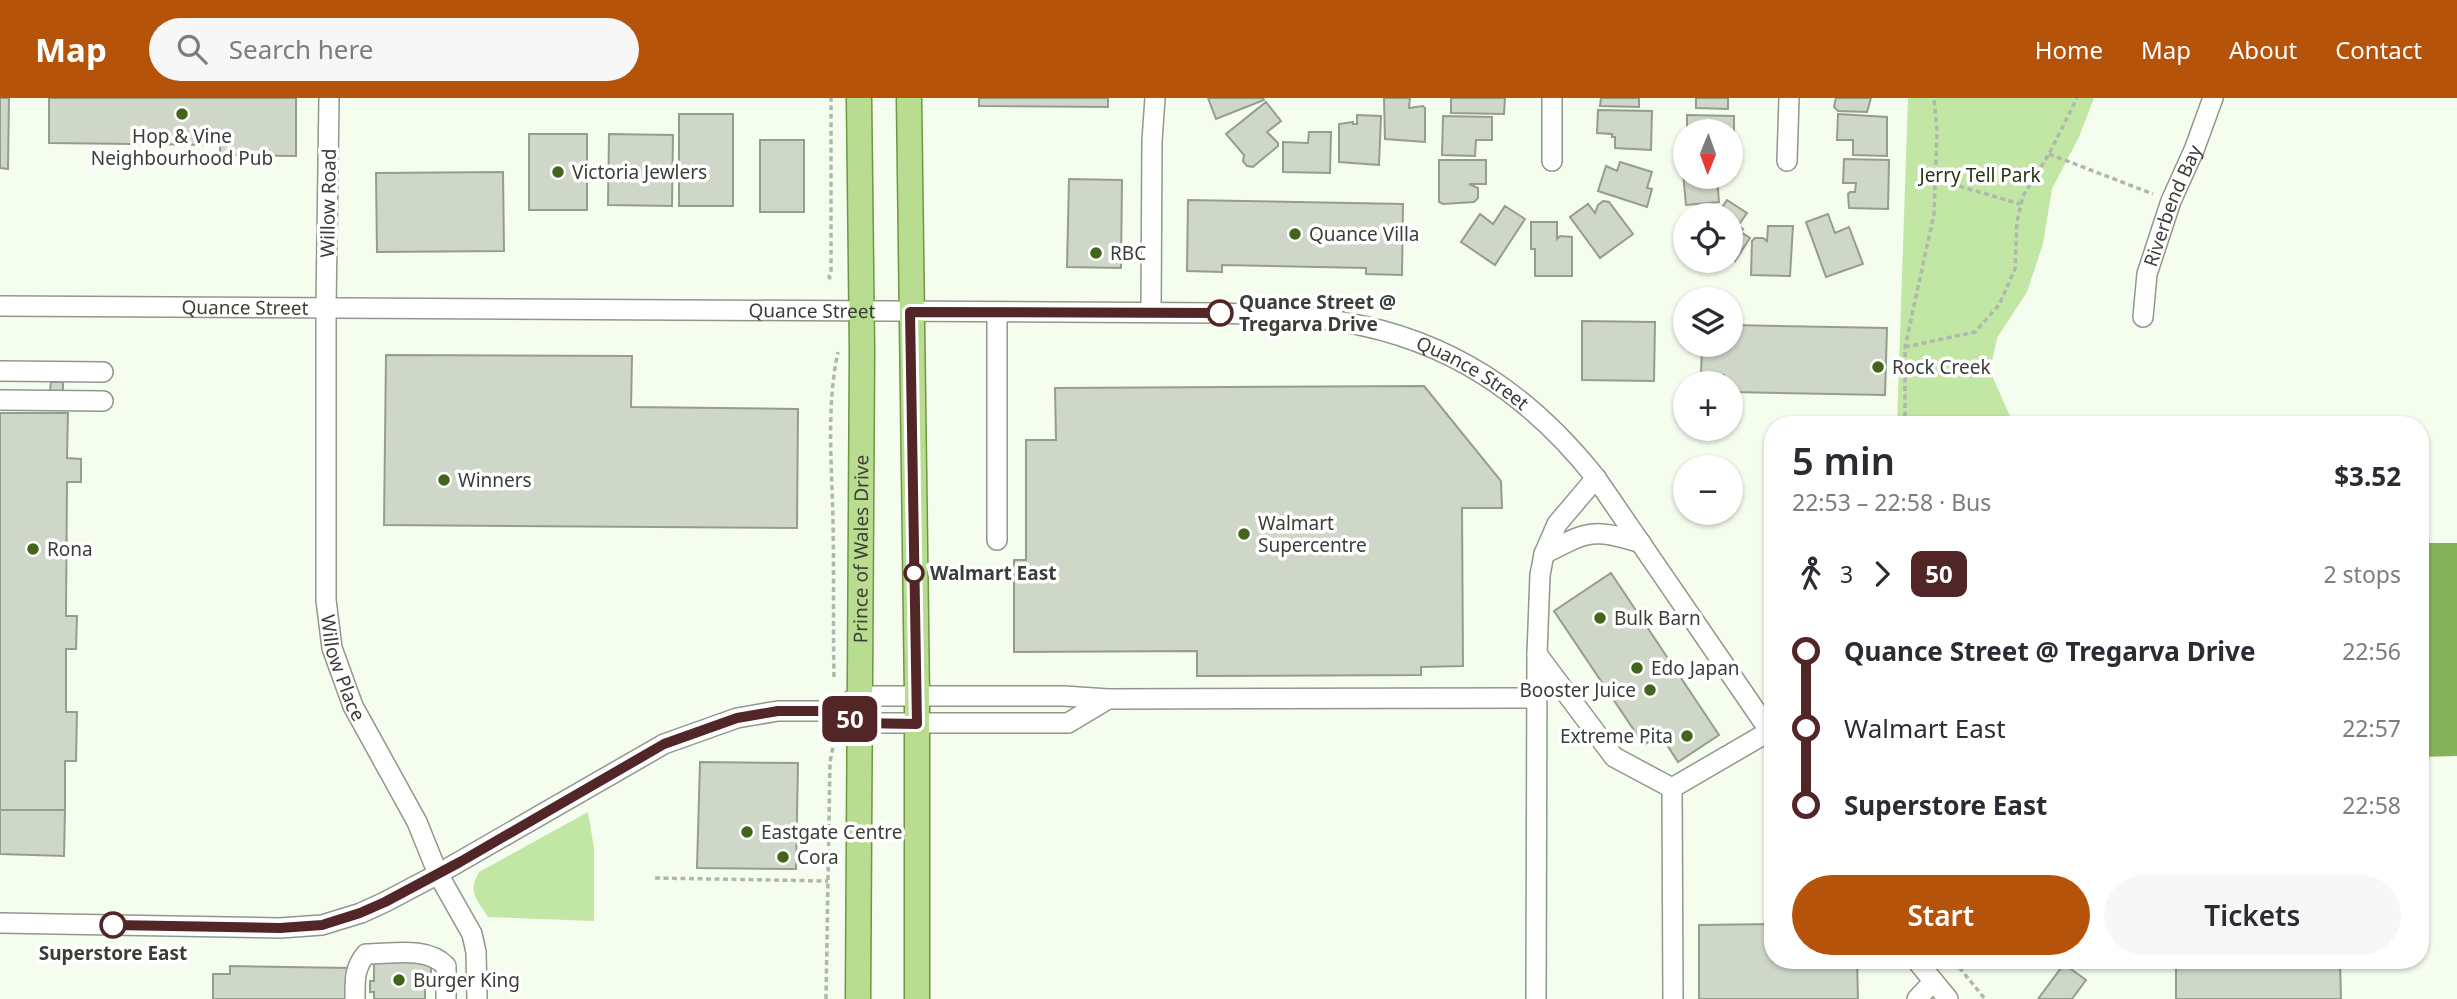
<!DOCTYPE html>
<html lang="en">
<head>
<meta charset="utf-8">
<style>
	body { margin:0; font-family:"Noto Sans",sans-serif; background:#f7f7f7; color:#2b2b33; height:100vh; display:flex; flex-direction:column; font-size:26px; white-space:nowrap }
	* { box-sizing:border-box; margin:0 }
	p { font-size:23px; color:#7c7c81 }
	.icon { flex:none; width:38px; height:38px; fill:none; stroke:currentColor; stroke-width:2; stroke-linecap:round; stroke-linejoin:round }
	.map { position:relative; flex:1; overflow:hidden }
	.sheet { position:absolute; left:1764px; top:318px; width:665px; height:553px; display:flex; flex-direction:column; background:#fff; border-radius:28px; box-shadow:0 2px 5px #0004 }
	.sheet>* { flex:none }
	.badge { padding:0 14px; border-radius:10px; font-size:24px; line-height:46px }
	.needle { width:46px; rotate:181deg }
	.buttons { position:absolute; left:1673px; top:21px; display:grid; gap:14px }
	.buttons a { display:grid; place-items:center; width:70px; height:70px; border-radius:50%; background:#fff; box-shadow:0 2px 5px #0004; font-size:35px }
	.map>.badge { position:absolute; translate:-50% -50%; box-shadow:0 0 0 4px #fff }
	.legs { display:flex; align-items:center; gap:10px; height:77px; padding:0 28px; font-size:23px }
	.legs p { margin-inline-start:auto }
	.overview { display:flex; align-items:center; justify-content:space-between; height:119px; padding:0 28px }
	h1 { font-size:38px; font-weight:600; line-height:52px }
	.action { display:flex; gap:14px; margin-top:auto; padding:14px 28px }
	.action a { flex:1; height:80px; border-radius:42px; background:#b45309; color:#fff; font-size:28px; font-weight:600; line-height:80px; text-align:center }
	.action a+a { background:#f7f7f7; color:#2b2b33 }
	ul { padding:0 28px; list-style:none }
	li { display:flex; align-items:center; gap:24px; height:77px; font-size:26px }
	li i { display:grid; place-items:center; width:10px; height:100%; margin:0 9px; background:currentColor }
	li i::after { content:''; width:18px; height:18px; margin:-9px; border:5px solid; border-radius:50%; background:#fff }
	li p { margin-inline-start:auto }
	li:first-child i { background:linear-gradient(#0000 50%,currentColor 0) }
	li:last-child i { background:linear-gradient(currentColor 50%,#0000 0) }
	header { display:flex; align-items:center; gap:42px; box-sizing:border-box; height:98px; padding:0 35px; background:#b45309; color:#fff }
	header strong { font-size:33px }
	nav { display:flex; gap:38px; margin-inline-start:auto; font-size:24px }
	.search { width:490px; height:63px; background:#f7f7f7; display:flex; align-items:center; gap:18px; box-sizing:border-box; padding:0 24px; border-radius:38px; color:#7c7c81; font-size:26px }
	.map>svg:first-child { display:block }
</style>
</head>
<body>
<header>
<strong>Map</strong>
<div class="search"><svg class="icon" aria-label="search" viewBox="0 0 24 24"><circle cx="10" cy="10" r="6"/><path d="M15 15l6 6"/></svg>Search here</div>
<nav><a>Home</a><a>Map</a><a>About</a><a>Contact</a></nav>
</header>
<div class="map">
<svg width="2457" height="901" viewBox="0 0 2457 901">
	<rect width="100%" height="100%" fill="#f5fdef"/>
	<!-- green -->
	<path fill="#c2e6a4" d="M 1908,0 L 2094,0 L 2079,39 L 2052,91 L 2043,146 L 2027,194 L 1997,240 L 1990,273 L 2014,327 L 1897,327 Z
		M 588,714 L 594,750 L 594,823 L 488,819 C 477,801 467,795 479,774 Z"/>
	<!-- water -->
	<path fill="#86b35a" d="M 2420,445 L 2457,445 L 2457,658 L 2420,659 Z"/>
	<!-- building -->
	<path fill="#cfd7c9" stroke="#959d8f" stroke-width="2" d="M 0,0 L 9,0 L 8,71 L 0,70 Z
		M 49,0 L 296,0 L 296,58 L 220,57 L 220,47 L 49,45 Z
		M 979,0 L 1108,0 L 1108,9 L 979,8 Z
		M 1208,0 L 1263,0 L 1264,2 L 1216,21 Z
		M 1384,0 L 1410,0 L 1409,10 L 1423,8 L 1425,10 L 1425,44 L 1385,41 Z
		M 1451,0 L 1505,0 L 1504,16 L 1451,15 Z
		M 1601,0 L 1639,0 L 1639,9 L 1600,8 Z
		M 1696,0 L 1728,0 L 1728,11 L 1696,10 Z
		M 1836,0 L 1871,0 L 1867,14 L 1838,13 L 1834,9 Z
		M 1266,4 L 1281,23 L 1267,34 L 1278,45 L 1278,48 L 1253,69 L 1247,68 L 1243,63 L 1244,57 L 1226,36 Z
		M 1598,12 L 1652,13 L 1651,52 L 1615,50 L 1615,39 L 1612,39 L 1612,36 L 1597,35 Z
		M 679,16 L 733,16 L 733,108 L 679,108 Z
		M 1838,16 L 1887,19 L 1887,58 L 1853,57 L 1853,42 L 1837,42 Z
		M 1357,17 L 1381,18 L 1379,67 L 1339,64 L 1339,26 L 1353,24 L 1353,26 L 1357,26 Z
		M 1687,17 L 1734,18 L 1734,40 L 1731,40 L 1731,33 L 1687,33 Z
		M 1443,18 L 1492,19 L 1492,42 L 1476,42 L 1475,58 L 1442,57 Z
		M 1309,34 L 1331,34 L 1330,75 L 1283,74 L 1283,44 L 1308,45 Z
		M 529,36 L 587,36 L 587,112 L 529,112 Z
		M 609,36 L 673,37 L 672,108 L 608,107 Z
		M 760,42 L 804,42 L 804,114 L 760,114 Z
		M 1844,61 L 1889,62 L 1888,111 L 1849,110 L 1848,96 L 1850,94 L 1855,94 L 1856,85 L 1843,85 Z
		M 1439,62 L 1486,62 L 1486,86 L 1469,86 L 1478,90 L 1478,100 L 1474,104 L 1443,106 L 1439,104 Z
		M 1685,62 L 1685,79 L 1717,79 L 1719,104 L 1686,107 L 1682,64 Z
		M 1620,64 L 1652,74 L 1647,90 L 1652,91 L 1647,109 L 1598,93 L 1606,68 L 1617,73 Z
		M 503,74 L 504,153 L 377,154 L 376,75 Z
		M 1069,81 L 1122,82 L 1121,170 L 1067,169 Z
		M 1188,102 L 1403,106 L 1402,177 L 1366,176 L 1366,170 L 1222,167 L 1222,174 L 1187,173 Z
		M 1727,102 L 1747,115 L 1738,128 L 1743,131 L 1741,134 L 1750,140 L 1735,163 L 1731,160 L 1731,117 L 1717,117 Z
		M 1603,103 L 1609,104 L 1633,136 L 1600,160 L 1570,119 L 1588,106 L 1595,115 L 1598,107 Z
		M 1505,108 L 1525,121 L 1495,167 L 1461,144 L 1480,116 L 1493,126 Z
		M 1828,116 L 1835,135 L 1849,129 L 1863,166 L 1826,179 L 1806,124 Z
		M 1531,124 L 1557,124 L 1557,141 L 1560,138 L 1572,139 L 1572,178 L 1535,178 L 1535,151 L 1531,151 Z
		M 1768,128 L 1793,128 L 1790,178 L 1751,177 L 1752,143 L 1755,140 L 1763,140 L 1767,143 Z
		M 1582,223 L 1655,224 L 1654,283 L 1582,282 Z
		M 1731,227 L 1887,230 L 1885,297 L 1731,294 L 1731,285 L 1724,285 L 1724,277 L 1701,276 L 1702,247 L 1731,247 Z
		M 386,257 L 632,258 L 631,309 L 798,311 L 797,430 L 384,427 Z
		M 51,284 L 63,284 L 63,293 L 50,293 Z
		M 1424,288 L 1501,383 L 1502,410 L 1462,410 L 1463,568 L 1421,569 L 1421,577 L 1197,578 L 1197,553 L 1014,554 L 1014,462 L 1026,462 L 1026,342 L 1056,342 L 1055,290 Z
		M 0,315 L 68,315 L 67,360 L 81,361 L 81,384 L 67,384 L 66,518 L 77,518 L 76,551 L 66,551 L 66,614 L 77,614 L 76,663 L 65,663 L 65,712 L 0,712 Z
		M 1611,475 L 1719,637 L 1678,664 L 1660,636 L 1644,647 L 1554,513 Z
		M 700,664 L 798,665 L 796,771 L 697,770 Z
		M 0,712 L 65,712 L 64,758 L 0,756 Z
		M 1773,826 L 1773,863 L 1857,863 L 1858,901 L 1699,901 L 1699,827 Z
		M 374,863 L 431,864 L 431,881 L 425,881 L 425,901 L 374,901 L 374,894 L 370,894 L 370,883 L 374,883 Z
		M 2176,863 L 2340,863 L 2341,901 L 2176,901 Z
		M 2064,866 L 2086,882 L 2072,901 L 2038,901 Z
		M 230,868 L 351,870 L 350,901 L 213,901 L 213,876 L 230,876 Z"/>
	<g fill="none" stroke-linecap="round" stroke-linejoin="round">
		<!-- minor casing -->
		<g stroke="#91988b" stroke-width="22">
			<g id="minor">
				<path id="s1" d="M 329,0 L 326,209 L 326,502 L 332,550 L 353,608 L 417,724 L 438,776 L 472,836 L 476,854 L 477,901"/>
				<path d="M 1552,63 L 1552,0"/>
				<path d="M 1787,63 L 1789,0"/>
				<path id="s2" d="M 0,208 L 1220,215 C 1261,217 1303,217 1343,224 C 1450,242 1529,296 1596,380 L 1773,638"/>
				<path d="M 1151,214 L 1152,43 L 1155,0"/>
				<path id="s3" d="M 2143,219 L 2147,176 L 2171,103 L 2194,52 L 2213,0"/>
				<path d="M 0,273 L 103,274"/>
				<path d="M 0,302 L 103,303"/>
				<path d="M 997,442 L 997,214"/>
				<path d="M 1544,456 C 1588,433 1593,430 1641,445"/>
				<path d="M 1537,556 L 1614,659 L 1672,690 L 1770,633"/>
				<path d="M 850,603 L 858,598 L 1064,598 L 1108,601 L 1537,600"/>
				<path d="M 1672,690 L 1673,901"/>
				<path d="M 0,825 L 280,830 L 322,827 L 361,815 L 385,804 L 438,776 L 664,646 L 737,620 L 778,613 L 834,613 L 859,625 L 1068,625 L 1108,601"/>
				<path d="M 1917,863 L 1948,901"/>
				<path d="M 355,901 C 355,883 354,870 366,856 C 392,856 427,848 446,868 L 446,901"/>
				<path d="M 1536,901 L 1537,556 L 1540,477 L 1544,456 L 1557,426 L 1596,380"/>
				<path d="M 1917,901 L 1933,884"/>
			</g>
		</g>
		<!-- major casing -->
		<g stroke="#6e9741" stroke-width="27">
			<g id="major">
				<path d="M 909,0 L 917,598 L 917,901"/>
				<path id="s4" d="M 858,901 L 862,253 L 859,0"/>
			</g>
		</g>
		<!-- path -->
		<path stroke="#b0b7ac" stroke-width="3.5" stroke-dasharray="5 3.5" stroke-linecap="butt" d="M 2049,56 L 2153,96
			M 1935,81 L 2020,106
			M 831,181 L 829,179 L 831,174 L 831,0
			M 1905,249 L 1975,234 L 1999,207 L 2015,171 L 2017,123 L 2023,98 L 2049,56 L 2077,0
			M 1905,327 L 1905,249 L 1934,116 L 1937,34 L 1934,0
			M 834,579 C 833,527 834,476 833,424 C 832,368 826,309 838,254
			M 655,780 L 828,783
			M 1954,863 L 1985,901
			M 826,901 L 830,664 L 834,644"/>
		<!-- minor -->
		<use href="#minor" stroke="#fff" stroke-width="19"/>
		<!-- major -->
		<use href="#major" stroke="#b9dd90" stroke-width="24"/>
	</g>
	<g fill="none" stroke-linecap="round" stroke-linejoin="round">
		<!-- line-1 casing -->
		<g stroke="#fff" stroke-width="16">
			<path id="line-1" d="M 113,827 L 280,830 L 322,827 L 360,815 L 385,804 L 460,764 L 664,646 L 737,620 L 778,613 L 834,613 L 859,625 L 917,626 L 910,214 L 1220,215"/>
		</g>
		<!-- line-1 -->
		<use href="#line-1" stroke="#522626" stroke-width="10"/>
	</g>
	<!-- markers -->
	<g fill="#42641b" stroke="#fff" stroke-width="2.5">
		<circle cx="182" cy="16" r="7"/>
		<circle cx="558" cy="74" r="7"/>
		<circle cx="1295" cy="136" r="7"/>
		<circle cx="1096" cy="155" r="7"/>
		<circle cx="1878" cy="269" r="7"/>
		<circle cx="444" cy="382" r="7"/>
		<circle cx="1244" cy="436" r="7"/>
		<circle cx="33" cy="451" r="7"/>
		<circle cx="1600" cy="520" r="7"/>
		<circle cx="1637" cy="570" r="7"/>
		<circle cx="1650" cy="592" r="7"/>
		<circle cx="1687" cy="638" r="7"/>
		<circle cx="747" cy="734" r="7"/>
		<circle cx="783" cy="759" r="7"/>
		<circle cx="399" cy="882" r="7"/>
	</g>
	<g fill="#fff" stroke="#522626" stroke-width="3.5">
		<circle cx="1220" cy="215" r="12"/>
		<circle cx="914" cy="475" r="9"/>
		<circle cx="113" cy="827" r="12"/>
	</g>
	<g text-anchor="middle" stroke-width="7" stroke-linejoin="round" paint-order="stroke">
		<!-- poi labels -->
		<g font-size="19" fill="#3b3e38" stroke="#fff" text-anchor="start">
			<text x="182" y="45" text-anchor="middle">Hop &amp; Vine<tspan x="182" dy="22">Neighbourhood Pub</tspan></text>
			<text x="572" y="81">Victoria Jewlers</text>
			<text x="1309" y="143">Quance Villa</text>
			<text x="1110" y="162">RBC</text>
			<text x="1892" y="276">Rock Creek</text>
			<text x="458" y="389">Winners</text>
			<text x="1258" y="432">Walmart<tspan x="1258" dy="22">Supercentre</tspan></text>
			<text x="47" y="458">Rona</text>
			<text x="1614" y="527">Bulk Barn</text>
			<text x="1651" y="577">Edo Japan</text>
			<text x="1636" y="599" text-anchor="end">Booster Juice</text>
			<text x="1673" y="645" text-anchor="end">Extreme Pita</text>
			<text x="761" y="741">Eastgate Centre</text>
			<text x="797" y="766">Cora</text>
			<text x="413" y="889">Burger King</text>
		</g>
		<!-- park labels -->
		<g font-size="19" fill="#243511" stroke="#fff">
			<text x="1980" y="84">Jerry Tell Park</text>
		</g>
		<!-- street labels -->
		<g font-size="19" fill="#3b3e38" stroke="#fff">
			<text transform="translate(328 105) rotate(-89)" y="7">Willow Road</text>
			<text dy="7" stroke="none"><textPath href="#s3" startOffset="116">Riverbend Bay</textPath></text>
			<text dy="7" stroke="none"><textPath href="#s2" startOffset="245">Quance Street</textPath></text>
			<text dy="7" stroke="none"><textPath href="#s2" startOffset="812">Quance Street</textPath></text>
			<text dy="7" stroke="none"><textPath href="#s2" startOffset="1484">Quance Street</textPath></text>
			<text dy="7" stroke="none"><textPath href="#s4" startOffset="450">Prince of Wales Drive</textPath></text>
			<text dy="7" stroke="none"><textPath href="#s1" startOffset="572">Willow Place</textPath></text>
		</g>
		<!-- stop labels -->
		<g font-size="19" font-weight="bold" fill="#3b3e38" stroke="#fff" text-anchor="start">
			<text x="1239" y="211">Quance Street @<tspan x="1239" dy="22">Tregarva Drive</tspan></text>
			<text x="930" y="482">Walmart East</text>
			<text x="113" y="862" text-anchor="middle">Superstore East</text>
		</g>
	</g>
</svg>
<div class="buttons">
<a><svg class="needle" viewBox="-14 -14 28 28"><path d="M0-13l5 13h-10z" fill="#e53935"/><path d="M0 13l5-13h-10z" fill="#7c7c81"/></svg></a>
<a><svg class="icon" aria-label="locate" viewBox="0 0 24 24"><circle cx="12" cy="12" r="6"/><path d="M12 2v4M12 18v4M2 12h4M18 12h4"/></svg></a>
<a><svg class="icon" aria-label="layers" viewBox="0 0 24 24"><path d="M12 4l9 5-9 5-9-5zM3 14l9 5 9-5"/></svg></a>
<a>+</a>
<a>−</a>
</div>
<b class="badge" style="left:850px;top:621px;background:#522626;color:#fff">50</b>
<section class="sheet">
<div class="overview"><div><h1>5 min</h1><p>22:53 – 22:58 · Bus</p></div><b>$3.52</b></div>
<div class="legs"><svg class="icon" aria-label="walk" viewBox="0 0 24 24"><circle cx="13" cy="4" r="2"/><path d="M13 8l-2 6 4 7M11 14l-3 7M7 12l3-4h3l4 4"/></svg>3<svg class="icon" aria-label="forward" viewBox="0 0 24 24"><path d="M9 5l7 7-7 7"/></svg><b class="badge" style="background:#522626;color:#fff">50</b><p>2 stops</p></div>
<ul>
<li><i style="color:#522626"></i><b>Quance Street @ Tregarva Drive</b><p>22:56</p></li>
<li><i style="color:#522626"></i><span>Walmart East</span><p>22:57</p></li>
<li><i style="color:#522626"></i><b>Superstore East</b><p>22:58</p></li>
</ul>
<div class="action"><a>Start</a><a>Tickets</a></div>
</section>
</div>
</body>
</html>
